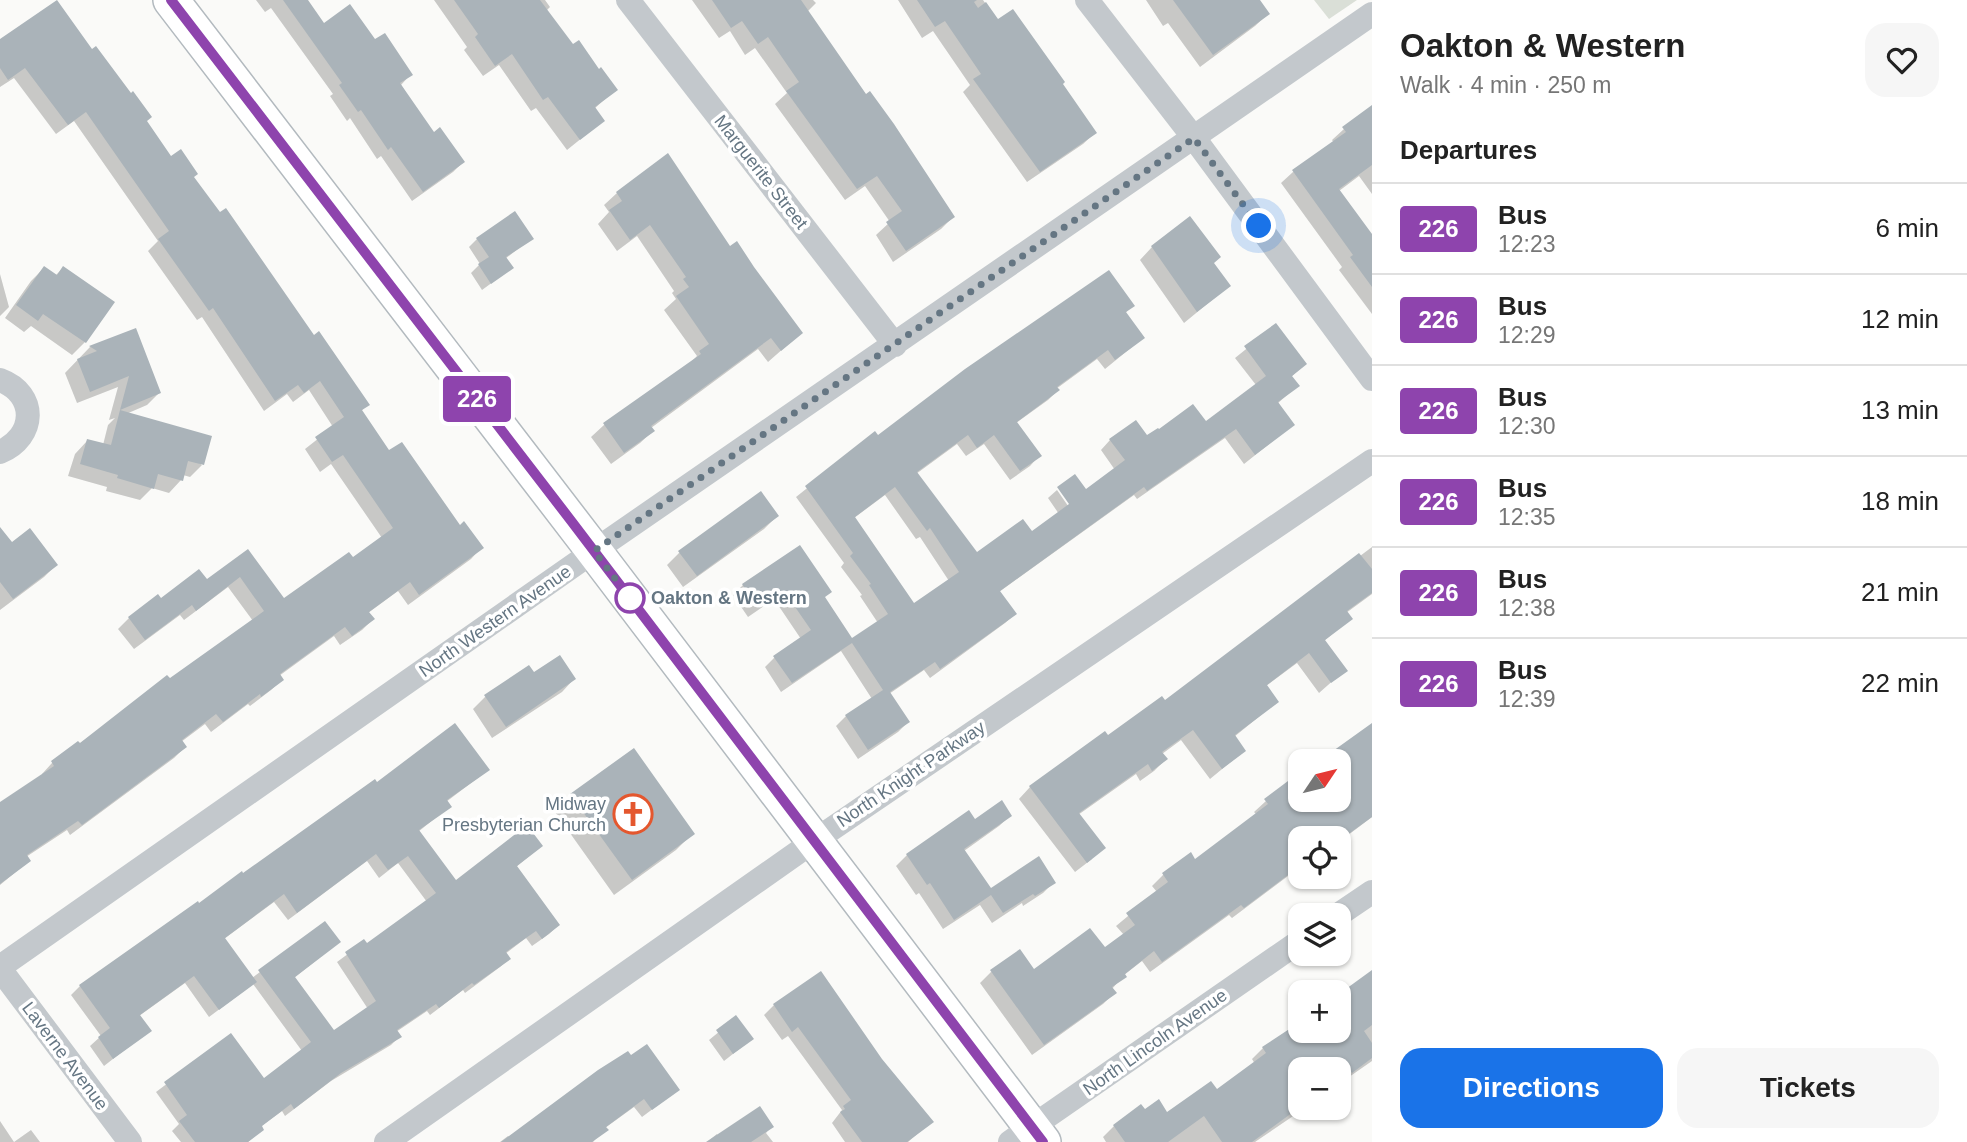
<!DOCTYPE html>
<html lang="en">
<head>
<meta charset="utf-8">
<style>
	body { margin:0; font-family:Arial,sans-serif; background:#f6f6f6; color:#222; height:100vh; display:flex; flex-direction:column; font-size:26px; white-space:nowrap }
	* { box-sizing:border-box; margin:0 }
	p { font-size:23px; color:#767676 }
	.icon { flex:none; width:38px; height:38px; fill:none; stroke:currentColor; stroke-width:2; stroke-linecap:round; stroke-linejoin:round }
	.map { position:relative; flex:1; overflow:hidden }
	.details { display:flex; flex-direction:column; background:#fff; width:595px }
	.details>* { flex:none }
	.badge { padding:0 14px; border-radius:5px; font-size:24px; line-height:46px }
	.needle { width:46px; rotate:55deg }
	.tools { position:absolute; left:1288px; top:749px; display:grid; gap:14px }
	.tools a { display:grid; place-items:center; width:63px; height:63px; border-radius:14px; background:#fff; box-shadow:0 2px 5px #0004; font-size:35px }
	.you { position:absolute; width:35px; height:35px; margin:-18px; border:5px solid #fff; border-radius:50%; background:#1a73e8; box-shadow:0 0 0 10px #1a73e833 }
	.map>.badge { position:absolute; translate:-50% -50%; box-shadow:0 0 0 4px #fff }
	h2 { padding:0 28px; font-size:26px; line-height:63px }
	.round { display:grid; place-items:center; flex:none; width:74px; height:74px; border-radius:21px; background:#f6f6f6 }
	.headline { display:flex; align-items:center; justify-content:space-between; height:119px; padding:0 28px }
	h1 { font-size:33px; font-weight:800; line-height:52px }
	.button { display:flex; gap:14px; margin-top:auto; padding:14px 28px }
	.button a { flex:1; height:80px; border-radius:21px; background:#1a73e8; color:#fff; font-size:28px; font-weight:800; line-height:80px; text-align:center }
	.button a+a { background:#f6f6f6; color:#222 }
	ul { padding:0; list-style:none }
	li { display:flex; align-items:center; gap:21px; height:91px; padding:0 28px; border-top:2px solid #e0e0e0 }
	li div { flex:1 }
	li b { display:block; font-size:26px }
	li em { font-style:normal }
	li .badge { min-width:77px; font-weight:700; text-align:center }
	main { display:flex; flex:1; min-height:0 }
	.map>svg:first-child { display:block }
</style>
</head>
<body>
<main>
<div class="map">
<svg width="1372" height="1142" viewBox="0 0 1372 1142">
	<rect width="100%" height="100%" fill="#fafaf8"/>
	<!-- green -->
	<path fill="#dadfd7" d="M 1314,0 L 1357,0 L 1329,19 Z"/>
	<!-- shadow -->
	<path fill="#0003" fill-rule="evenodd" d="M 256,0 L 306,0 L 324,25 L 375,42 L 411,74 L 401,85 L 433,135 L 463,162 L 453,172 L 412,201 L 381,156 L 377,159 L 350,118 L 347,121 L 330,96 L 333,94 L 271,8 L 265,12 Z
		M 434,0 L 545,0 L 550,7 L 546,11 L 572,47 L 615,90 L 594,109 L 603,121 L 567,150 L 536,108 L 531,111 L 499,65 L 483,76 L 464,50 L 467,47 Z
		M 692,0 L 813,0 L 816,3 L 807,12 L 953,217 L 941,229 L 893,262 L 876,235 L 890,222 L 865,186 L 845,200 L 775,104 L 787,93 L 755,48 L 745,55 L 730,31 L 719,38 Z
		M 898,0 L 983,0 L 998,21 L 1061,84 L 1095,133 L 1083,144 L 1027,182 L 963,92 L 970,85 L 933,31 L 922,38 Z
		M 1146,0 L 1258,0 L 1268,14 L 1255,26 L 1200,67 L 1168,23 L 1163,26 Z
		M 0,41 L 92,52 L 171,159 L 192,177 L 367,405 L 361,411 L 389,453 L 481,548 L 471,559 L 408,605 L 398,591 L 368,613 L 373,619 L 362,630 L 340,645 L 334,636 L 279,676 L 282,680 L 271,690 L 250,706 L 248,704 L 211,732 L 205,724 L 181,742 L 185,747 L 174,758 L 70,835 L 67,830 L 26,857 L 29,861 L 0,885 L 0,804 L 43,775 L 42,774 L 52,763 L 253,621 L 228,587 L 184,620 L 180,615 L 134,649 L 118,629 L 129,618 L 161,600 L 207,582 L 248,551 L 284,600 L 352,559 L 382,538 L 331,464 L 320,472 L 305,449 L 333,427 L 309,390 L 293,402 L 287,394 L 264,411 L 202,317 L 197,320 L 148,251 L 158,241 L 74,121 L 56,134 L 14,78 L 0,87 Z
		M 1372,108 L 1372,194 L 1359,176 L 1339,191 L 1372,237 L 1372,314 L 1339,270 L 1342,267 L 1281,183 L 1293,172 L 1334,143 L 1332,140 L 1344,129 Z
		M 617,193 L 730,248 L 801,333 L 768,362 L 758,349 L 651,428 L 653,431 L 640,443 L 611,464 L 591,437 L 604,425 L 688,365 L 697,356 L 664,310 L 676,299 L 672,293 L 674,291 L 637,236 L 617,251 L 598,224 L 609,212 L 604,205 Z
		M 532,238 L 505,259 L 512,268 L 482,290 L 471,273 L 480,264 L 469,247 L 477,239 Z
		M 1152,247 L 1212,264 L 1229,286 L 1184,323 L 1140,260 Z
		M 44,268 L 55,276 L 63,268 L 113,302 L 85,342 L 72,355 L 31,326 L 24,332 L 5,318 L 31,281 Z
		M 0,274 L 9,307 L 0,316 Z
		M 1133,305 L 1125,313 L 1143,338 L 1105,369 L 1097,359 L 1056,389 L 1058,390 L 1048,400 L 1016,423 L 1039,456 L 1030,466 L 1010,480 L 984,444 L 966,456 L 957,444 L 916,474 L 976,555 L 1031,534 L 1059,514 L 1048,498 L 1057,490 L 1073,513 L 1086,492 L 1115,470 L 1101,450 L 1110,440 L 1146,438 L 1205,423 L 1256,385 L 1235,358 L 1276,325 L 1305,364 L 1291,377 L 1297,386 L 1277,404 L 1293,425 L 1244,464 L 1225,438 L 1137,499 L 1134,495 L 999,592 L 1015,614 L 1005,623 L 930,678 L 924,670 L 889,694 L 908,722 L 898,732 L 858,759 L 836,726 L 846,716 L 872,699 L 841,651 L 781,692 L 765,667 L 774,658 L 801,639 L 774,599 L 748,617 L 733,595 L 743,585 L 799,548 L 823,598 L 852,640 L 878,623 L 860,596 L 862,595 L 841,567 L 844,563 L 796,497 L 875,434 L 877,437 ZM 885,495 L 916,539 L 920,537 L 949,581 L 914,605 L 854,518 Z
		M 135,330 L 159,393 L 147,405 L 126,414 L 202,465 L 190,477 L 183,475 L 181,480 L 169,493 L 152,488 L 140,500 L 106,491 L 107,487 L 68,476 L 75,454 L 87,441 L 103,445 L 108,425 L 115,418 L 109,420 L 118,387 L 77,403 L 65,373 L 90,347 Z
		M 777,516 L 764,529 L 683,587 L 667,565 L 679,553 Z
		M 0,530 L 11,545 L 56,565 L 44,577 L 0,610 Z
		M 1372,547 L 1372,594 L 1346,613 L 1350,619 L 1324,641 L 1345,670 L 1319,693 L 1297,663 L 1266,686 L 1277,702 L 1234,737 L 1244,751 L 1210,779 L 1181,740 L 1162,754 L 1166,759 L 1154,771 L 1140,781 L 1136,774 L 1078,815 L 1092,859 L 1075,872 L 1019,799 L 1030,787 L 1164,703 Z
		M 533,675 L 574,679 L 562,692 L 492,738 L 473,709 L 485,697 Z
		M 1372,725 L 1372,817 L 1339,842 L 1339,838 L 1300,838 L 1300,867 L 1232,918 L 1229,915 L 1150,972 L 1142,961 L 1124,975 L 1112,989 L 1114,993 L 1103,1004 L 1032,1055 L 980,983 L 991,972 L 1034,971 L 1105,950 L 1124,935 L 1116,926 L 1157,892 L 1152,886 L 1163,875 L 1195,861 L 1257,815 L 1254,812 L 1266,801 L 1300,776 L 1300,800 L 1339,800 L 1339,761 L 1321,761 Z
		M 488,770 L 446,802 L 450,806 L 418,832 L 455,883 L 541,846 L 516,867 L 558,925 L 549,934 L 532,946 L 526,938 L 505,954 L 509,959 L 500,967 L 465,993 L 463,990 L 430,1015 L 427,1011 L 396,1032 L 399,1037 L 391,1045 L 331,1081 L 285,1116 L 282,1111 L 260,1127 L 262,1130 L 248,1142 L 181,1142 L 172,1131 L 179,1124 L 156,1092 L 230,1036 L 263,1080 L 302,1051 L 253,984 L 209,1017 L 185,983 L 139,1016 L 150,1030 L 104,1066 L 90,1046 L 101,1036 L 71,995 L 80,986 L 376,784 ZM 367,861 L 379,878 L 398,863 L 427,902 L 366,946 L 364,942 L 337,962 L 368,1009 L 333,1032 L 294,978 L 339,942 L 325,923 L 252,978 L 224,939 L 274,902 L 288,920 Z
		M 571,795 L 693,833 L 676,850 L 614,895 L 555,812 Z
		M 1010,816 L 999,826 L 964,851 L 991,890 L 1054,882 L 1043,893 L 1023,906 L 1022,903 L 992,923 L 980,905 L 943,929 L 919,893 L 916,895 L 896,866 L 907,855 L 975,822 Z
		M 1372,971 L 1372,1061 L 1339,1084 L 1339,1069 L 1300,1069 L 1300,1108 L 1305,1108 L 1255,1142 L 1106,1142 L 1103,1137 L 1114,1126 L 1144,1112 L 1167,1114 L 1216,1091 L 1255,1064 L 1252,1059 L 1263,1048 L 1300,1022 L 1300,1031 L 1339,1031 L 1339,995 Z
		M 774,1005 L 881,1060 L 931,1122 L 908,1142 L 845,1142 L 832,1123 L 842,1110 L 788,1036 L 782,1040 L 764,1015 Z
		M 736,1018 L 752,1039 L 724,1061 L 709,1040 Z
		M 599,1071 L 678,1090 L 642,1117 L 634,1107 L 605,1128 L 593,1142 L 500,1142 L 508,1136 L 510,1138 Z
		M 0,1121 L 14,1142 L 31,1130 L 40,1142 L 0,1142 Z
		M 772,1126 L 766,1133 L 773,1142 L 707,1142 L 717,1134 L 718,1136 Z"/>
	<!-- building -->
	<path fill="#aab3b9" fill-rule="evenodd" d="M 57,0 L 92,49 L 96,46 L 131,93 L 133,91 L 152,117 L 147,121 L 171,156 L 181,149 L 198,174 L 194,177 L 220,212 L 226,208 L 314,335 L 319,331 L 370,405 L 362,410 L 389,450 L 402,442 L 460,525 L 464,521 L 484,548 L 419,595 L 410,582 L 369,612 L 375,619 L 352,636 L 345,627 L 280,674 L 284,680 L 261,697 L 260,694 L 223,722 L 216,714 L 182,740 L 187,747 L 82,825 L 78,821 L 27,855 L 31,861 L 0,884 L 0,802 L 54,766 L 51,761 L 78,741 L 80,743 L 167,675 L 170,678 L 264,611 L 240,577 L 196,611 L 192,605 L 145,640 L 128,617 L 158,594 L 161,598 L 199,569 L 207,579 L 248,549 L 284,598 L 349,552 L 353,557 L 393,528 L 343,455 L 332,462 L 315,437 L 344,417 L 320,381 L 304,393 L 298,385 L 275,401 L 213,308 L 209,311 L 158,239 L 169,231 L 86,112 L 68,125 L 25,68 L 8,80 L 0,68 L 0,39 Z
		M 283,0 L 308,0 L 324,23 L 350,4 L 375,39 L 385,33 L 413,75 L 400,83 L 434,132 L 440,127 L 465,162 L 423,192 L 391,147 L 388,150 L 361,110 L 358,112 L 339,85 L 342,83 Z
		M 454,0 L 540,0 L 573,44 L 579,40 L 599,69 L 601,67 L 618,90 L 595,107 L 605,121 L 580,140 L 548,97 L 543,100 L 512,54 L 495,66 L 475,37 L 478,34 Z
		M 712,0 L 801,0 L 866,94 L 870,91 L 894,124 L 955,217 L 906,251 L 886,222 L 902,211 L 877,176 L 857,189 L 786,91 L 799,82 L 768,37 L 758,44 L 742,21 L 731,28 Z
		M 917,0 L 977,0 L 974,2 L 978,8 L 986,2 L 998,19 L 1013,9 L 1065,82 L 1063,84 L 1097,133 L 1040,172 L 973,79 L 981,74 L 945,21 L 935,27 Z
		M 1173,0 L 1260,0 L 1270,14 L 1213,55 Z
		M 1372,105 L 1372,165 L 1339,189 L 1372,234 L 1372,287 L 1350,257 L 1353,255 L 1292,170 L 1346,132 L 1342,127 Z
		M 668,153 L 730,246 L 737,241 L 754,267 L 803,333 L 781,351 L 771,338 L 651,426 L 655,431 L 624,453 L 603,423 L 701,354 L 699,351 L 709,344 L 676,296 L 689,287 L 683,279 L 686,277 L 650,225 L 630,240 L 609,210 L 622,201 L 616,192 Z
		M 515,211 L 534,239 L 506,257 L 514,268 L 491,284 L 478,264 L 489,257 L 476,238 Z
		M 1190,216 L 1221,257 L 1214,263 L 1231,286 L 1197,312 L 1151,246 Z
		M 44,266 L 57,275 L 63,266 L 115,302 L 86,343 L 43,314 L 38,321 L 16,305 Z
		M 1109,270 L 1135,306 L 1126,312 L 1145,338 L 1115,360 L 1108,350 L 1057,387 L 1060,390 L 1017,422 L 1042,456 L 1020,471 L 994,435 L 977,448 L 968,435 L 917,472 L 977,552 L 1023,519 L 1032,531 L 1069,504 L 1057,487 L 1075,474 L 1086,489 L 1125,460 L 1109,439 L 1136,420 L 1147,435 L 1158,428 L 1159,429 L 1193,404 L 1206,421 L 1266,376 L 1244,346 L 1276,323 L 1307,364 L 1292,376 L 1300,386 L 1278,402 L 1295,425 L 1255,455 L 1236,429 L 1147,491 L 1144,487 L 1000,591 L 1017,614 L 940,669 L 935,662 L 890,692 L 910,722 L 868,750 L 845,715 L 883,690 L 852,643 L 792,683 L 773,656 L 811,630 L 784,591 L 758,608 L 742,584 L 800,545 L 832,592 L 825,597 L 852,638 L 888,614 L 869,585 L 871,584 L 850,556 L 853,553 L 805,486 L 875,431 L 878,435 L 965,369 ZM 895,487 L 927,531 L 930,528 L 959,572 L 914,603 L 855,517 Z
		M 136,328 L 161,393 L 120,410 L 129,376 L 90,392 L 77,359 L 97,351 L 89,346 Z
		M 120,410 L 212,436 L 204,465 L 188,461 L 183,481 L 158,474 L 154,489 L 117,478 L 118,475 L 80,464 L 87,439 L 111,445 Z
		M 761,491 L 779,516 L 697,576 L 678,551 Z
		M 0,527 L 12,542 L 30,528 L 58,565 L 13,599 L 0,582 Z
		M 1359,553 L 1372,569 L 1372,593 L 1347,611 L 1353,619 L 1325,640 L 1348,671 L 1331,683 L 1309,653 L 1267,685 L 1279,702 L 1235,735 L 1246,751 L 1222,769 L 1193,730 L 1162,752 L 1168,759 L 1152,771 L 1148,764 L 1079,813 L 1106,848 L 1087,863 L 1029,786 L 1105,731 L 1108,735 L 1162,696 L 1165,700 Z
		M 560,655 L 576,679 L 506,727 L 484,695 L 529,665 L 534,672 Z
		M 455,723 L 490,770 L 447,800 L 452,807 L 419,830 L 456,880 L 527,825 L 543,846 L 517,866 L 560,925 L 542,939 L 536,931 L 506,952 L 511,959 L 474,985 L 472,983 L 439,1008 L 436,1004 L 397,1030 L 402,1037 L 341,1073 L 294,1109 L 291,1104 L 262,1126 L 264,1130 L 248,1142 L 195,1142 L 179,1121 L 187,1115 L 164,1082 L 231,1033 L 264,1078 L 311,1042 L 258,970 L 325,921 L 341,942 L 295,977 L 334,1030 L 376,1001 L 345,952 L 364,939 L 367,943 L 436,893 L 408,856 L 388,870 L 376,854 L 297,913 L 284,894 L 225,938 L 257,982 L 219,1010 L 194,976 L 140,1015 L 152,1031 L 113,1059 L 98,1037 L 110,1028 L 79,985 L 198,901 L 199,903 L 242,871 L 243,873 L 375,779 L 377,782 Z
		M 1372,723 L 1372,817 L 1343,838 L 1300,838 L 1300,866 L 1244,908 L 1241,905 L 1162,962 L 1154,951 L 1125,974 L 1127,977 L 1112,987 L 1117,993 L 1044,1045 L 990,970 L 1020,949 L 1034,969 L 1090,928 L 1105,947 L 1135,925 L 1126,913 L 1168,882 L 1162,873 L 1191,852 L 1195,859 L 1268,804 L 1264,799 L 1292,778 L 1300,789 L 1300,800 L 1339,800 L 1339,761 L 1319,761 Z
		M 634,748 L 695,834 L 632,880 L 570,794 Z
		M 1002,800 L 1012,816 L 964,849 L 991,888 L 1039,856 L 1056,883 L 1035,896 L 1033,894 L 1003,913 L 991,895 L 954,920 L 930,883 L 927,885 L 906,854 L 969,810 L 975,819 Z
		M 1372,970 L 1372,1025 L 1364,1031 L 1372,1043 L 1372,1058 L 1352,1073 L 1349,1069 L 1300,1069 L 1300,1107 L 1252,1142 L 1222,1142 L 1204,1116 L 1168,1142 L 1125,1142 L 1113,1125 L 1141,1104 L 1145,1109 L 1159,1099 L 1167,1112 L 1211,1081 L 1217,1089 L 1266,1053 L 1262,1047 L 1300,1022 L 1300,1031 L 1339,1031 L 1339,994 Z
		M 821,971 L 882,1059 L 934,1122 L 907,1142 L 862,1142 L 840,1112 L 845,1109 L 843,1106 L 851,1100 L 798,1027 L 792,1032 L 773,1004 Z
		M 736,1015 L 754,1039 L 733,1054 L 716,1030 Z
		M 647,1044 L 680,1090 L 652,1110 L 644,1099 L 606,1127 L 609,1130 L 592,1142 L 501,1142 L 598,1070 L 628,1051 L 631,1055 Z
		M 760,1106 L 774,1127 L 751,1142 L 706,1142 Z"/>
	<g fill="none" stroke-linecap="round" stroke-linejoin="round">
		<!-- secondary casing -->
		<g stroke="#b3babf" stroke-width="38">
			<path id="secondary" d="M 171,0 L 594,551 L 1043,1142"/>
		</g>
		<!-- street -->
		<path stroke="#c3c8cc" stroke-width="24" d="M 628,0 L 895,345
			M 1087,0 L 1194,138 L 1372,379
			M 0,380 C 38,394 36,437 0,452
			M 1338,915 L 1372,892
			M 0,967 L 594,551 L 1372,14
			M 0,969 L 130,1142
			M 386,1142 L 814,841 L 1372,461
			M 1010,1142 L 1300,941"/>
		<!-- secondary -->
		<use href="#secondary" stroke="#fff" stroke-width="35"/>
	</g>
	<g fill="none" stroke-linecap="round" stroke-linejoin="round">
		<!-- line casing -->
		<g stroke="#fff" stroke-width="16">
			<path id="line" d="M 171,0 L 572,522 L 1043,1142"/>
		</g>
		<!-- line -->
		<use href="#line" stroke="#8e44ad" stroke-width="10"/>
		<!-- walk -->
		<path stroke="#657683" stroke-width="7" stroke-dasharray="0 12.6" d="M 630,598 L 594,551 L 1194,138 L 1259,226"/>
	</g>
	<!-- icons -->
	<defs>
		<g id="church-ring" transform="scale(2.0125)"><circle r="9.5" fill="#fff" stroke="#e4572e" stroke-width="1.5"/><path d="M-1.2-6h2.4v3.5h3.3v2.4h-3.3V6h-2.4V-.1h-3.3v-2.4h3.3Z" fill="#e4572e"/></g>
	</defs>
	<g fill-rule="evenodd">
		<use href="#church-ring" x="633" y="814"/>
	</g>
	<!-- markers -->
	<circle fill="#fff" stroke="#8e44ad" stroke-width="3.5" cx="630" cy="598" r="14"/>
	<g text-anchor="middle" stroke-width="7" stroke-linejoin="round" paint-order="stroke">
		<!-- street labels -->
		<g font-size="18" fill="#657683" stroke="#fff">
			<text transform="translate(761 172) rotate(52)" y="6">Marguerite Street</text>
			<text transform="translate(495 621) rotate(-35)" y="6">North Western Avenue</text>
			<text transform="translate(911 774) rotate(-34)" y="6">North Knight Parkway</text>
			<text transform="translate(1155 1042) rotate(-35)" y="6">North Lincoln Avenue</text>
			<text transform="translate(65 1056) rotate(53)" y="6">Laverne Avenue</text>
		</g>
		<!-- stop labels -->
		<g font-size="18" font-weight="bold" fill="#657683" stroke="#fff" text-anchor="start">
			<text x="651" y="604">Oakton &amp; Western</text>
		</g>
		<!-- poi labels -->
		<g font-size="18" fill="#657683" stroke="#fff" text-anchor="end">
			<text x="606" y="810">Midway<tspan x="606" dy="21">Presbyterian Church</tspan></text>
		</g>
	</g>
</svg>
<div class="tools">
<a><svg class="needle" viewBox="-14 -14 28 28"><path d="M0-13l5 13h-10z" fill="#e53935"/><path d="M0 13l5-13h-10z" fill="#767676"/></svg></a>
<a><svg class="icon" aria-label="locate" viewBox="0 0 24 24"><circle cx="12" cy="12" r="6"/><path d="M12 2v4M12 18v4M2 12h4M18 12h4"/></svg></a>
<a><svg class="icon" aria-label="layers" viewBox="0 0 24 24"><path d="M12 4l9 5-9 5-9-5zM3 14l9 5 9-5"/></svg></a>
<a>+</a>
<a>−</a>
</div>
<div class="you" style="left:1259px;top:226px"></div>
<b class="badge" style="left:477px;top:399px;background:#8e44ad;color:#fff">226</b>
</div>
<section class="details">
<div class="headline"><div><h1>Oakton &amp; Western</h1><p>Walk · 4 min · 250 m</p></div><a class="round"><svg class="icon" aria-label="heart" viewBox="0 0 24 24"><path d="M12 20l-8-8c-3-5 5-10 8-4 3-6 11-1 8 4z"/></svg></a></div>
<h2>Departures</h2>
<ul>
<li><span class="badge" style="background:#8e44ad;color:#fff">226</span><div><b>Bus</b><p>12:23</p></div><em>6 min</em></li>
<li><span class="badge" style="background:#8e44ad;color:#fff">226</span><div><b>Bus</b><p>12:29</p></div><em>12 min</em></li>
<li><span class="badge" style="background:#8e44ad;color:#fff">226</span><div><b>Bus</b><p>12:30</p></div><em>13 min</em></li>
<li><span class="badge" style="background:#8e44ad;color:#fff">226</span><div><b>Bus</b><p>12:35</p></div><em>18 min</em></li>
<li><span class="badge" style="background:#8e44ad;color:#fff">226</span><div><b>Bus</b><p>12:38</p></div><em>21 min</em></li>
<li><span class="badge" style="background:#8e44ad;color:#fff">226</span><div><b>Bus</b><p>12:39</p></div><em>22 min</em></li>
</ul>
<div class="button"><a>Directions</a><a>Tickets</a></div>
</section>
</main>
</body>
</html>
